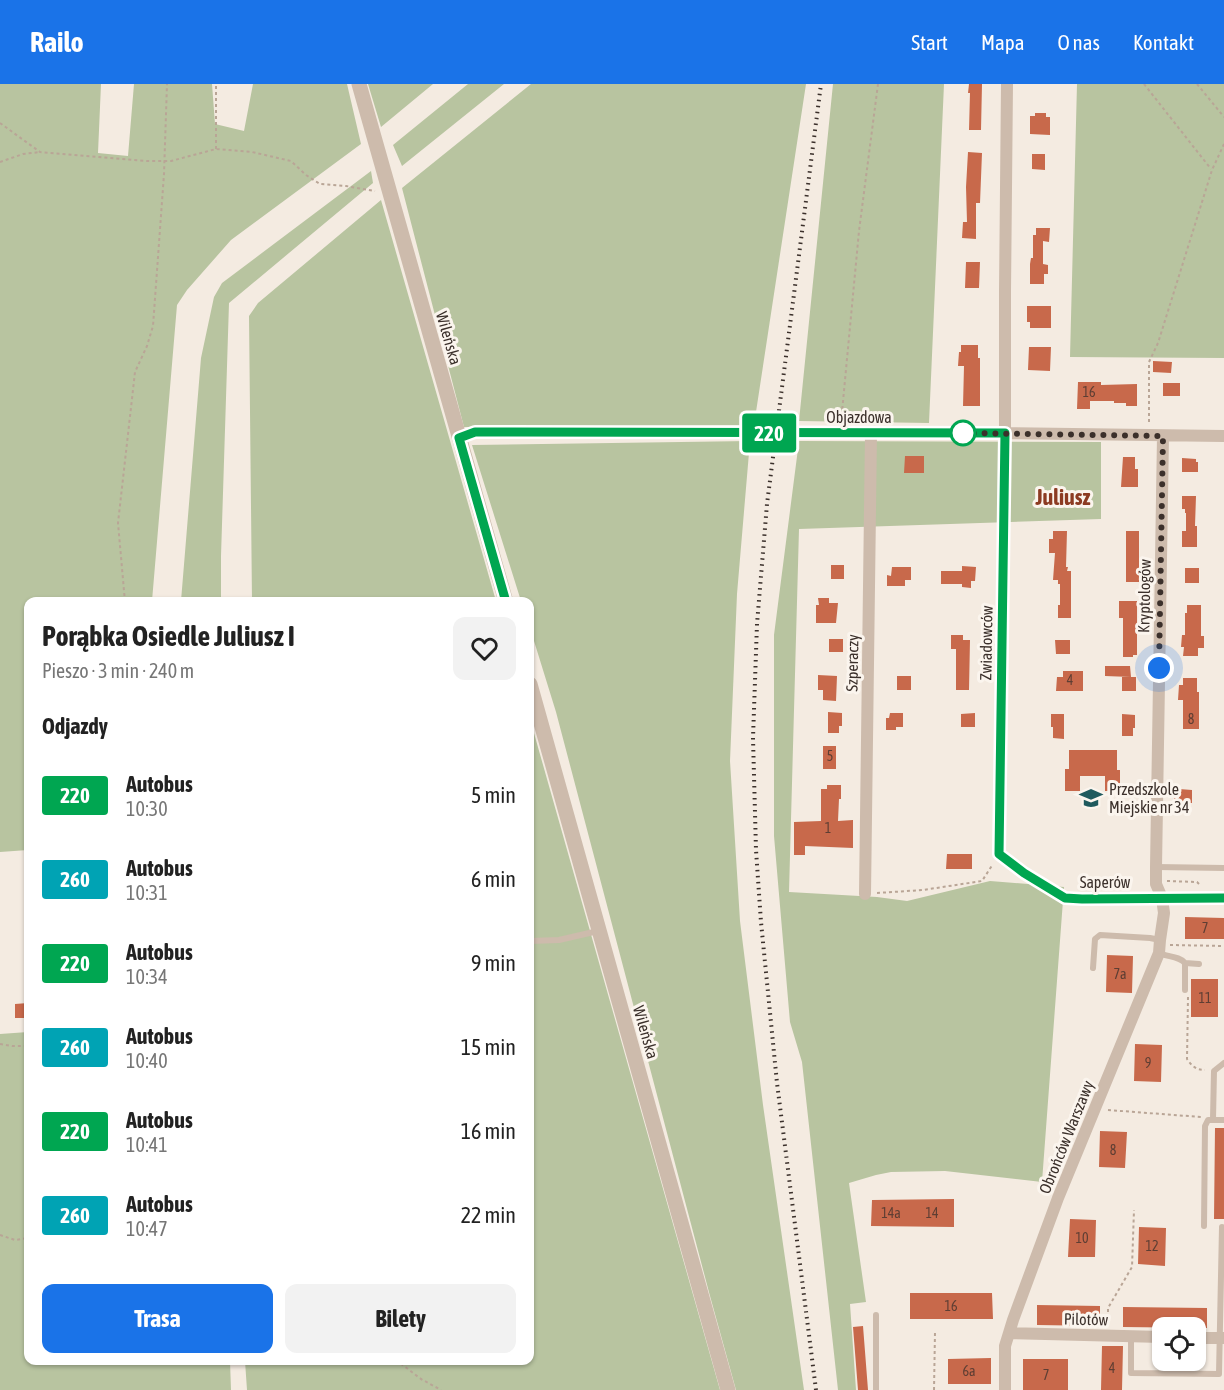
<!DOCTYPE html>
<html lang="pl">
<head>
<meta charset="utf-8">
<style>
	body { margin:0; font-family:"Asap Condensed",sans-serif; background:#f2f2f2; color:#222; height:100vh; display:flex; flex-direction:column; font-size:22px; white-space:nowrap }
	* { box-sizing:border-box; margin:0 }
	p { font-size:20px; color:#767676 }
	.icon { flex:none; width:33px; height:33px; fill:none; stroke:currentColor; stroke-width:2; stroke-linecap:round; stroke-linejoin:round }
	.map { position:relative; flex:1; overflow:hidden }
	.panel { position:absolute; left:24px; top:513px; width:510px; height:768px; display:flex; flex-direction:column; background:#fff; border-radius:12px; box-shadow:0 2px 4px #0004 }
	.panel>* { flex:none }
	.badge { padding:0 12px; border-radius:4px; font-size:21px; line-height:39px }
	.tools { position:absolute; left:1152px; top:1233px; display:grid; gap:12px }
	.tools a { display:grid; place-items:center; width:54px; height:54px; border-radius:12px; background:#fff; box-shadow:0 2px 4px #0004; font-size:30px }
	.you { position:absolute; width:30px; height:30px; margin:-15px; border:4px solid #fff; border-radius:50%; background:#1a73e8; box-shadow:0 0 0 9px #1a73e833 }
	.map>.badge { position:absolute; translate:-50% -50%; box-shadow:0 0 0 3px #fff }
	h2 { padding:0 18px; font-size:22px; line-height:54px }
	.round { display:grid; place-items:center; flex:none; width:63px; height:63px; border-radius:12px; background:#f2f2f2 }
	.headline { display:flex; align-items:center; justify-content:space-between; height:102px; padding:0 18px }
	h1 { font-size:28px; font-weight:700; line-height:45px }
	.primary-button { display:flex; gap:12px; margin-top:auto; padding:12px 18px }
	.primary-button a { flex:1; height:69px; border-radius:12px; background:#1a73e8; color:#fff; font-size:24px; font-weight:700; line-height:69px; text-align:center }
	.primary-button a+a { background:#f2f2f2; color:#222 }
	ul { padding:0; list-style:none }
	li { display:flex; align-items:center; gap:18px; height:84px; padding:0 18px }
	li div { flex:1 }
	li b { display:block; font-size:22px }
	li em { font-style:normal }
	li .badge { min-width:66px; font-weight:700; text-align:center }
	header { display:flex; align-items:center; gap:36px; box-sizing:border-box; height:84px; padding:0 30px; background:#1a73e8; color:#fff }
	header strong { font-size:28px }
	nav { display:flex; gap:33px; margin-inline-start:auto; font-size:21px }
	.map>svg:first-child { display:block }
</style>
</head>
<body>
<header>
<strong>Railo</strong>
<nav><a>Start</a><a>Mapa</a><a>O nas</a><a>Kontakt</a></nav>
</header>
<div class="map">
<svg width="1224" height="1306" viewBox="0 0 1224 1306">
	<rect width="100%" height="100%" fill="#f4ebe1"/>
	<!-- green -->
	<path fill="#b8c4a0" d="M 0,0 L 101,0 L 98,69 L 128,72 L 134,0 L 212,0 L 215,40 L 244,47 L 253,0 L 347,0 L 361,60 L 231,156 L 187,206 L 177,221 L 152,517 L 28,518 L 28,766 L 0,768 Z
		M 368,0 L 433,0 L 381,43 Z
		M 468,0 L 504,0 L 402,82 L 393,61 Z
		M 531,0 L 806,0 L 754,341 L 464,343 L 402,104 Z
		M 833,0 L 944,0 L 929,339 L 799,337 Z
		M 1077,0 L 1224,0 L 1224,274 L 1070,273 Z
		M 371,87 L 373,99 L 229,219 L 221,472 L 221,517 L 181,517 L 201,274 L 214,213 L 222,199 Z
		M 381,116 L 496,517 L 252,517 L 249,232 L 258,219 Z
		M 750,357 L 737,510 L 730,677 L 740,837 L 763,1021 L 804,1306 L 736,1306 L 710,1212 L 556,628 L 530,544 L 530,518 L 521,517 L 472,361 Z
		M 799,357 L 1101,358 L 1101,435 L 799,445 L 789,808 L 877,813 L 907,817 L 990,797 L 1064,803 L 1042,1098 L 945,1087 L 891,1088 L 876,1091 L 849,1099 L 866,1218 L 850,1220 L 856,1306 L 838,1306 L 802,978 L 790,938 L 774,752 L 774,551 Z
		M 530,635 L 720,1306 L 247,1306 L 245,1277 L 530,1276 Z
		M 28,948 L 28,1276 L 230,1277 L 231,1306 L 0,1306 L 0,950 Z"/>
	<!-- building -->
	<path fill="#c8694b" d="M 969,0 L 982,0 L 981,46 L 969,46 L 970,9 L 968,9 Z
		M 1035,29 L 1046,29 L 1046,33 L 1050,33 L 1050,51 L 1030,50 L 1030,32 L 1035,32 Z
		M 968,68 L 982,69 L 980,119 L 976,119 L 976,155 L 962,154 L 963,138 L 967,138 L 966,103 Z
		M 1032,70 L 1045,70 L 1045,86 L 1032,85 Z
		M 1036,144 L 1050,144 L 1049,158 L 1043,157 L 1043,180 L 1048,181 L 1048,190 L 1044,190 L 1044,200 L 1030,200 L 1030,180 L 1031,174 L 1033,174 L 1033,151 L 1036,151 Z
		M 966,178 L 980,178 L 979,204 L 965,204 Z
		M 1027,222 L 1051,222 L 1051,244 L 1030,244 L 1030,238 L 1027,238 Z
		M 961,261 L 978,261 L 978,274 L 980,274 L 980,322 L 963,322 L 964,282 L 958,282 L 959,268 L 961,268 Z
		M 1029,263 L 1051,263 L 1050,287 L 1028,286 Z
		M 1153,277 L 1172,278 L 1171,289 L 1153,288 Z
		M 1078,298 L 1101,298 L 1101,301 L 1137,300 L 1137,322 L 1126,322 L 1126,319 L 1114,319 L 1114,317 L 1090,317 L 1090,325 L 1077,325 Z
		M 1163,299 L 1180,299 L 1180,312 L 1163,312 Z
		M 905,372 L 924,372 L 924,389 L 904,389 Z
		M 1123,373 L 1135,373 L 1135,385 L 1138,385 L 1138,403 L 1121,403 Z
		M 1182,374 L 1196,375 L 1196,378 L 1198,378 L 1198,388 L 1182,388 Z
		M 1182,412 L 1196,412 L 1195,442 L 1197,442 L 1197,463 L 1182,463 L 1182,447 L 1186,447 L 1186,429 L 1185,429 L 1185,425 L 1182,425 Z
		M 1053,447 L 1067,447 L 1066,483 L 1068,483 L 1067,487 L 1071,487 L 1071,534 L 1058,534 L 1058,521 L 1060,521 L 1060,500 L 1058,500 L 1058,496 L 1053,496 L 1055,469 L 1049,469 L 1049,455 L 1053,455 Z
		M 1126,447 L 1139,447 L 1139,498 L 1126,498 Z
		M 831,481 L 844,481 L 844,495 L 831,495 Z
		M 962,482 L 976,483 L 975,497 L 971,497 L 971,504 L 962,503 L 962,500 L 941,500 L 941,487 L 962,487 Z
		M 892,483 L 911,483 L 911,496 L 905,496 L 905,502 L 887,502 L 887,491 L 891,492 Z
		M 1185,484 L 1199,484 L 1199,499 L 1185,499 Z
		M 818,514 L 829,514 L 829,519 L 838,519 L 836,539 L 816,539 L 816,521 L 819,521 Z
		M 1119,517 L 1137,517 L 1137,571 L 1133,571 L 1133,573 L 1123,573 L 1123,534 L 1119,534 Z
		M 1187,521 L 1201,521 L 1201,552 L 1204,552 L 1204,564 L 1198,564 L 1198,572 L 1183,572 L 1184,563 L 1181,563 L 1182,551 L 1185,551 L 1185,529 L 1187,529 Z
		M 951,551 L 963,551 L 963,556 L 970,556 L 969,606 L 956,606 L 956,565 L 951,565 Z
		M 829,555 L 843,555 L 843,568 L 829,568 Z
		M 1055,556 L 1070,556 L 1070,570 L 1056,570 Z
		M 1105,582 L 1130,582 L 1131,593 L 1105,592 Z
		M 1063,587 L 1083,587 L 1083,607 L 1056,607 L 1057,593 L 1063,593 Z
		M 818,591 L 837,592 L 836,617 L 823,616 L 823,606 L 818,606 Z
		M 897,592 L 911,592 L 911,606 L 897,606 Z
		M 1122,593 L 1136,593 L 1136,607 L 1122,607 Z
		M 1183,594 L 1197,594 L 1197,608 L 1199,608 L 1199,645 L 1183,645 L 1183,616 L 1178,616 L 1179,601 L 1183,601 Z
		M 828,628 L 842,629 L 842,642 L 839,642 L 839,649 L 828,649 Z
		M 890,629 L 903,629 L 903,643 L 896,643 L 896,646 L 886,646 L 886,634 L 889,634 Z
		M 975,629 L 975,643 L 961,643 L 961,630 Z
		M 1051,630 L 1064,630 L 1064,655 L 1053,654 L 1053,643 L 1051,643 Z
		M 1122,630 L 1135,631 L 1135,644 L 1133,644 L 1133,652 L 1122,652 Z
		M 823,662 L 836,662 L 836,685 L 823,685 Z
		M 1069,666 L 1117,666 L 1117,686 L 1120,686 L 1120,707 L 1105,707 L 1105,692 L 1080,692 L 1080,707 L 1065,707 L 1065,685 L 1069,685 Z
		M 827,701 L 841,701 L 841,715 L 839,715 L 838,737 L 853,736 L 853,764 L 805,762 L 805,771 L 794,771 L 794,738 L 821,737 L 821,705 L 827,705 Z
		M 1179,705 L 1192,706 L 1192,719 L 1184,719 L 1184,726 L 1174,725 L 1174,714 L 1179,714 Z
		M 947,770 L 972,770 L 972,785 L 946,785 Z
		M 1185,833 L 1224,834 L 1224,855 L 1185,855 Z
		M 1107,871 L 1133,872 L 1132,909 L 1106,908 Z
		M 1191,895 L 1218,895 L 1218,933 L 1191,933 Z
		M 28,919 L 28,934 L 15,934 L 15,920 Z
		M 1135,960 L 1162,961 L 1161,998 L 1134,997 Z
		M 1215,1044 L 1224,1044 L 1224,1135 L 1214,1135 Z
		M 1100,1047 L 1127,1048 L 1125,1084 L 1099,1083 Z
		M 954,1115 L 954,1143 L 871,1142 L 872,1116 Z
		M 1070,1135 L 1096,1136 L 1095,1173 L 1068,1173 Z
		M 1139,1143 L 1166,1144 L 1165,1182 L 1138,1180 Z
		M 910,1209 L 992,1209 L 993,1235 L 910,1235 Z
		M 1037,1221 L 1100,1222 L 1100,1242 L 1037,1241 Z
		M 1123,1223 L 1207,1224 L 1207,1244 L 1123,1243 Z
		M 863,1242 L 868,1306 L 858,1306 L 853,1243 Z
		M 1102,1262 L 1123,1262 L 1122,1306 L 1101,1306 Z
		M 991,1274 L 991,1300 L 948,1300 L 948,1275 Z
		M 1023,1275 L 1068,1275 L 1068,1306 L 1023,1306 Z"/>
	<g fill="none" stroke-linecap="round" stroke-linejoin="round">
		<!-- path -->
		<path stroke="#b9a596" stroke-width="2" stroke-dasharray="3 3" stroke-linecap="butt" d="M 1144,0 L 1211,85
			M 1197,0 L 1224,33
			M 0,39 L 40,68 L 147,77 L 171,77 L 216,65 L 252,68 L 291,77 L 306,91 L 320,100 L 346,102 L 375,107
			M 216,65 L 216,0
			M 0,78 L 23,70 L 40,68
			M 846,336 L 842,328 L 859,147 L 878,0
			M 1149,338 L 1149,278 L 1158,259 L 1212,86 L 1224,60
			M 125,518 L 118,439 L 135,288 L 147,262 L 153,242 L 164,90 L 167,0
			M 1167,797 L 1197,798 L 1199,800
			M 877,809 L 923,806 L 982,797 L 993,780
			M 1170,861 L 1224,862
			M 1188,913 L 1187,975 C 1192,982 1196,986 1205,986
			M 0,960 L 12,962 L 28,962
			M 1108,1026 L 1201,1033
			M 0,1151 L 15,1156 L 28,1154
			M 1108,1240 L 1108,1224 L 1132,1183 L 1134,1126
			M 396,1276 L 421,1295 L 441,1306
			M 934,1306 L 935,1248"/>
		<!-- service -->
		<path stroke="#cdbbac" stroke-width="6" d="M 1156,783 L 1224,784
			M 530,857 L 559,856 L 598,847
			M 1159,869 C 1168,873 1179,872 1185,879 L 1199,880
			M 1093,884 L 1095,855 L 1100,851 L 1150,854 L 1160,856
			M 1185,906 L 1185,879
			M 1213,1035 L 1214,987 L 1224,979
			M 1204,1142 L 1205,1042 L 1208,1036 L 1224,1036
			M 1131,1253 L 1131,1289 L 1219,1290 L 1222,1143
			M 876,1306 L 876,1231"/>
		<!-- minor -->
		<path stroke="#cdbbac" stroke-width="12" d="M 1007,0 L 1005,208 L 1005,349 L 999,770 L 1024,789 L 1065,814 L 1082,815 L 1224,814
			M 459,354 L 475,348 L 1005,349 L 1224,352
			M 865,810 L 871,349
			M 1009,1249 L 1162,1253
			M 1196,1254 L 1224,1254
			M 1005,1306 L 1005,1262 L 1013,1236 L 1058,1114 L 1159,869 L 1160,856 L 1164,829 L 1162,814 L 1156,800 L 1156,783 L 1163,352"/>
		<!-- tertiary -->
		<path stroke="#cdbbac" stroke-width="15" d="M 359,0 L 506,518
			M 530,600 L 728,1306"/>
		<!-- rail -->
		<path stroke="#3b302b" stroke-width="4" stroke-dasharray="1.5 4.5" stroke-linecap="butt" d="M 816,1306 L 777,999 L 761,838 L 756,766 L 753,654 L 757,540 L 767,420 L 821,0"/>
	</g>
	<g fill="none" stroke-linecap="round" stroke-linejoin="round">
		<!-- line casing -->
		<g stroke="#fff" stroke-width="14">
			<path id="line" d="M 506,518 L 459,354 L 475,348 L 1005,349 L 999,770 L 1024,789 L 1065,814 L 1082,815 L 1224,814"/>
		</g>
		<!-- line -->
		<use href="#line" stroke="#00a651" stroke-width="9"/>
		<!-- walk -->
		<path stroke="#3b302b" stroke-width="6" stroke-dasharray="0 10.8" d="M 963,349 L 1163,352 L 1159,584"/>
	</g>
	<!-- icons -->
	<defs>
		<g id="school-bare" transform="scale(1.8)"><path d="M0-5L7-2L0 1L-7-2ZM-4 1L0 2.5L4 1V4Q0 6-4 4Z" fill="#1f5a5e" stroke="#fbf5ee" stroke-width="2.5" paint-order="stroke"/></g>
	</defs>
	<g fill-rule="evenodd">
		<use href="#school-bare" x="1091" y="714"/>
	</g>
	<!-- markers -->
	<circle fill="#fff" stroke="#00a651" stroke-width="3" cx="963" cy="349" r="12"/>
	<g text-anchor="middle" stroke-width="6" stroke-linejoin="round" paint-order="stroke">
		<!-- number labels -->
		<g font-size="14" fill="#5e3e33">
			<text x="1089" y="313">16</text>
			<text x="1070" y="601">4</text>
			<text x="1191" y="640">8</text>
			<text x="830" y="677">5</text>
			<text x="828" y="749">1</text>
			<text x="1205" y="849">7</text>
			<text x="1120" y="895">7a</text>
			<text x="1205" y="919">11</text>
			<text x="1148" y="984">9</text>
			<text x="1113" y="1071">8</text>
			<text x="891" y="1134">14a</text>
			<text x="932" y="1134">14</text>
			<text x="1082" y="1159">10</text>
			<text x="1152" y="1167">12</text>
			<text x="951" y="1227">16</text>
			<text x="1112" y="1289">4</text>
			<text x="969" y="1292">6a</text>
			<text x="1046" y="1296">7</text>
		</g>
		<!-- street labels -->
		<g font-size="16" fill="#3b302b" stroke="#fbf5ee">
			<text transform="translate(449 254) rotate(74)" y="6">Wileńska</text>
			<text x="859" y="339">Objazdowa</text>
			<text transform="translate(1144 512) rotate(-89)" y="6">Kryptologów</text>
			<text transform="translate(986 559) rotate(-89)" y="6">Zwiadowców</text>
			<text transform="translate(852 579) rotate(-89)" y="6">Szperaczy</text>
			<text x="1105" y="804">Saperów</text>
			<text transform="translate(646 948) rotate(74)" y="6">Wileńska</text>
			<text transform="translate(1066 1053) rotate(-68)" y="6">Obrońców Warszawy</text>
			<text transform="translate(1086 1235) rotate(1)" y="6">Pilotów</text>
		</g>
		<!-- poi labels -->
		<g font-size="16" fill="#3b302b" stroke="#fbf5ee" text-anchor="start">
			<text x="1109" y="711">Przedszkole<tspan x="1109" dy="18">Miejskie nr 34</tspan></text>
		</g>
		<!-- district labels -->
		<g font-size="22" font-weight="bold" fill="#8c3b22" stroke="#fbf5ee">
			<text x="1063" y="421">Juliusz</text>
		</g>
	</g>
</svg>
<div class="tools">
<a><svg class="icon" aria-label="locate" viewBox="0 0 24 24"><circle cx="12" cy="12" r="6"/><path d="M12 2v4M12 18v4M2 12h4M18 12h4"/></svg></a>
</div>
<div class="you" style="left:1159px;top:584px"></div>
<b class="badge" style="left:769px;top:349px;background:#00a651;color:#fff">220</b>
<section class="panel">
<div class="headline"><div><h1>Porąbka Osiedle Juliusz I</h1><p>Pieszo · 3 min · 240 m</p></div><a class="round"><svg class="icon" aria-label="heart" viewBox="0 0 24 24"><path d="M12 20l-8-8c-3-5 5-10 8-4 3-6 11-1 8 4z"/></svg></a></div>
<h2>Odjazdy</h2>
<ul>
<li><span class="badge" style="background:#00a651;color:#fff">220</span><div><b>Autobus</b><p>10:30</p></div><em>5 min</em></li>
<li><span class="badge" style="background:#00a3b4;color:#fff">260</span><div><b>Autobus</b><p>10:31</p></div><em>6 min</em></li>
<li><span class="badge" style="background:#00a651;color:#fff">220</span><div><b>Autobus</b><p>10:34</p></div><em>9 min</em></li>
<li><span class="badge" style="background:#00a3b4;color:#fff">260</span><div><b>Autobus</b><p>10:40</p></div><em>15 min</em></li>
<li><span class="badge" style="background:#00a651;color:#fff">220</span><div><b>Autobus</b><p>10:41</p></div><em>16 min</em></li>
<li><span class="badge" style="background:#00a3b4;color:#fff">260</span><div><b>Autobus</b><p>10:47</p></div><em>22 min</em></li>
</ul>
<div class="primary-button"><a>Trasa</a><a>Bilety</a></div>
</section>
</div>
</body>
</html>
